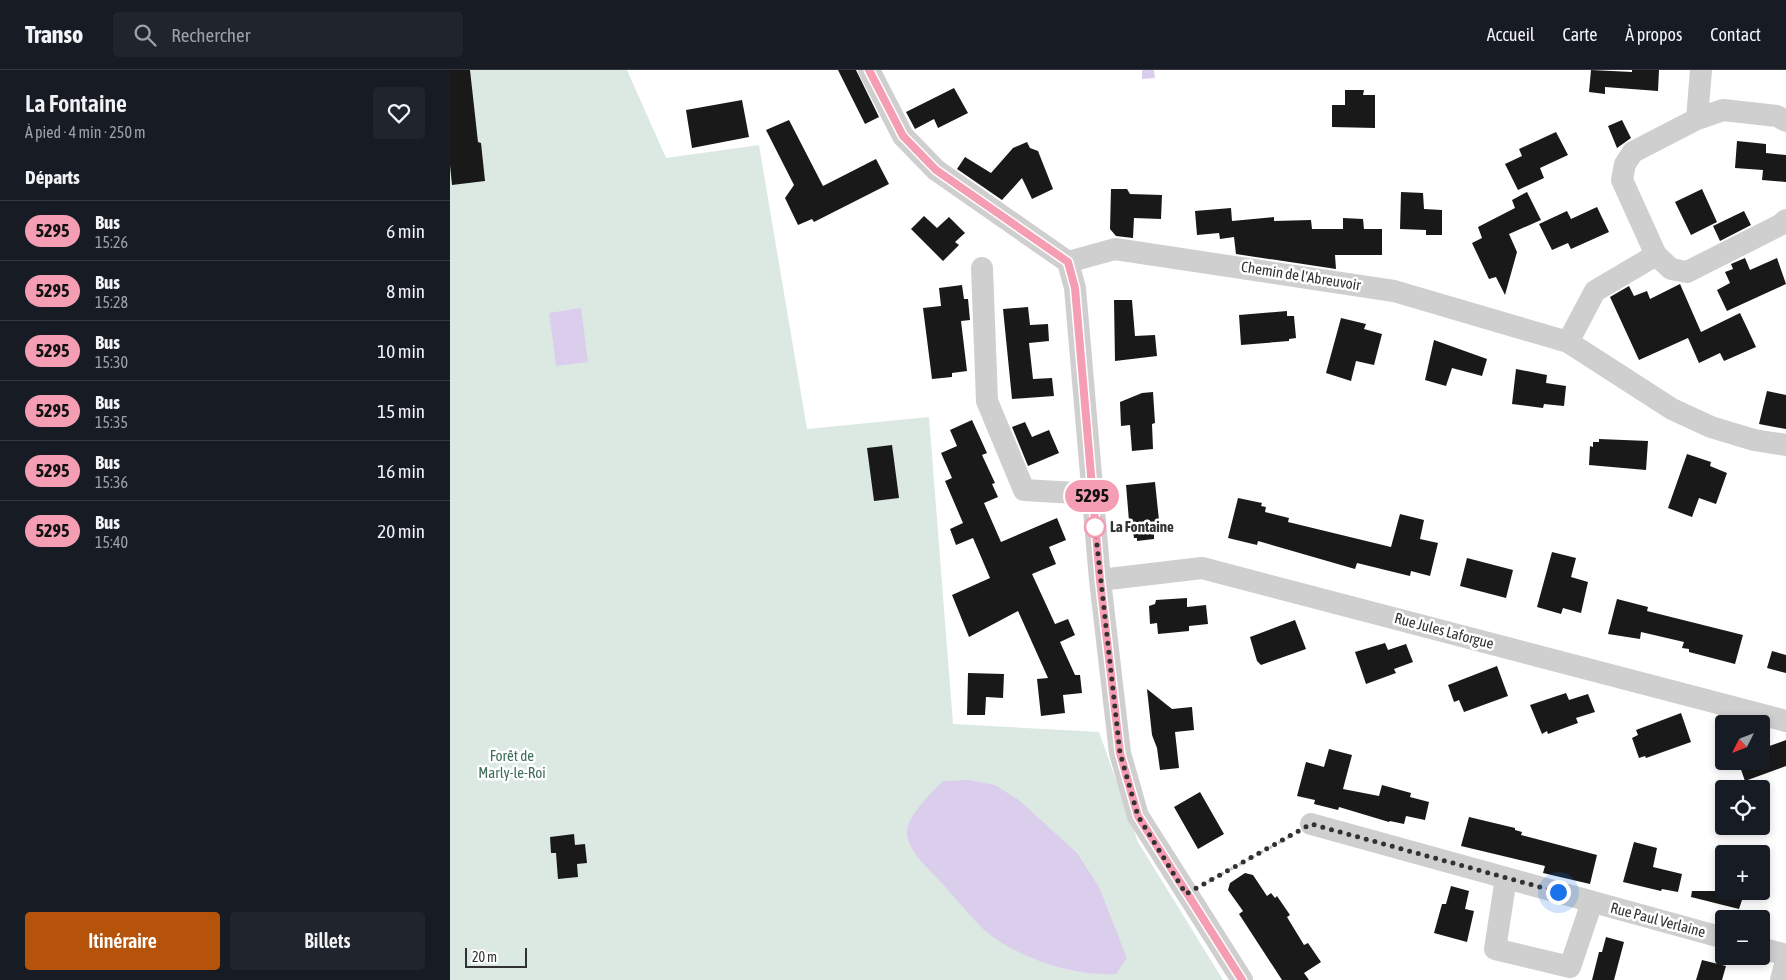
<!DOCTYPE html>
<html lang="fr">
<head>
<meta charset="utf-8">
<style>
	body { margin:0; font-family:"Asap Condensed",sans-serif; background:#20242c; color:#f1f3f6; height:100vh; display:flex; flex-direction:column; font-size:19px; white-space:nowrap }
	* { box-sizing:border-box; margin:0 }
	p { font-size:16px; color:#9ea1a6 }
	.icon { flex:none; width:28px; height:28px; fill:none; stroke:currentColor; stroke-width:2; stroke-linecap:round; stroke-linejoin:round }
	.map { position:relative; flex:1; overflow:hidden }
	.side { display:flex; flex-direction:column; background:#171b24; width:450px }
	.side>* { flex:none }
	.badge { padding:0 10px; border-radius:16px; font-size:18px; line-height:32px }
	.needle { width:32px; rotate:228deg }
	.fabs { position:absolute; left:1265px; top:645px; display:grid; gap:10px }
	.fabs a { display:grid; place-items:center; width:55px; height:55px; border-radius:5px; background:#171b24; box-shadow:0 2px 8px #0003; font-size:25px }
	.scale { position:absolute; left:15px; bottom:12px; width:62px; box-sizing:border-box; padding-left:5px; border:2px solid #323232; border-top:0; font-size:14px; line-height:18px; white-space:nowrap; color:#323232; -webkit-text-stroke:4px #fff; paint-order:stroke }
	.you { position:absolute; width:25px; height:25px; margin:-12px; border:4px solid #fff; border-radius:50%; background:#1a73e8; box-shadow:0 0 0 8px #1a73e833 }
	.map>.badge { position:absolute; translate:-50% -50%; box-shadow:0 0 0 2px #fff }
	h2 { padding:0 25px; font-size:19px; line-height:45px }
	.round { display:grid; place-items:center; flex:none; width:52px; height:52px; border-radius:5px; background:#20242c }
	.head { display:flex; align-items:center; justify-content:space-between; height:85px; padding:0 25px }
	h1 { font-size:24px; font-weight:600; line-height:38px }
	.cta { display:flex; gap:10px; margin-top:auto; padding:10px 25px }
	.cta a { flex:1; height:58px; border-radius:5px; background:#b45309; color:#fff; font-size:20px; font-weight:600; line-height:58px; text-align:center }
	.cta a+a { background:#20242c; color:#f1f3f6 }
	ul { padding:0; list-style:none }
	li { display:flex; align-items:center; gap:15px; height:60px; padding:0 25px; border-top:1px solid #363941 }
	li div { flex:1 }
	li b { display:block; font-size:19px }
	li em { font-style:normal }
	li .badge { min-width:55px; font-weight:700; text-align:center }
	header { display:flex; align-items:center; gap:30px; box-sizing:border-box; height:70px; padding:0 25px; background:#171b24; border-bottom:1px solid #363941 }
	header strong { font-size:24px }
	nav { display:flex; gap:28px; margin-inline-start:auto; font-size:18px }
	.search { width:350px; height:45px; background:#20242c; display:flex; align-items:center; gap:12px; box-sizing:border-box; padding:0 18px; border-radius:5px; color:#9ea1a6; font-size:19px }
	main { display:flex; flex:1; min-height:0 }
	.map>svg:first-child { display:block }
</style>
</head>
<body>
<header>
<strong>Transo</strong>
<div class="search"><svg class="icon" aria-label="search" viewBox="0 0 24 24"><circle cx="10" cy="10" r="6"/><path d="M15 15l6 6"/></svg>Rechercher</div>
<nav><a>Accueil</a><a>Carte</a><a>À propos</a><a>Contact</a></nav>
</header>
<main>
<section class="side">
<div class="head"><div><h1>La Fontaine</h1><p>À pied · 4 min · 250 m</p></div><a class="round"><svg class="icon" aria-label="heart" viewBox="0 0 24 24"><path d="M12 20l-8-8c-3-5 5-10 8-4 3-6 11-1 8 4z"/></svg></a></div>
<h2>Départs</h2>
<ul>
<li><span class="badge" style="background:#f59eb3;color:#111">5295</span><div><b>Bus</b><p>15:26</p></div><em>6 min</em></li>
<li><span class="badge" style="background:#f59eb3;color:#111">5295</span><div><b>Bus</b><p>15:28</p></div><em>8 min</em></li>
<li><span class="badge" style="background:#f59eb3;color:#111">5295</span><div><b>Bus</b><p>15:30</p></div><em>10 min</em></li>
<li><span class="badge" style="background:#f59eb3;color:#111">5295</span><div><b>Bus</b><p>15:35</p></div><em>15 min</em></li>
<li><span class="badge" style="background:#f59eb3;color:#111">5295</span><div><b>Bus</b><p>15:36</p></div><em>16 min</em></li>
<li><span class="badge" style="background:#f59eb3;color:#111">5295</span><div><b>Bus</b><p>15:40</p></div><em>20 min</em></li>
</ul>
<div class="cta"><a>Itinéraire</a><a>Billets</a></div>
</section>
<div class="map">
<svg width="1336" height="910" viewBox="0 0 1336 910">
	<rect width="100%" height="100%" fill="#fff"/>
	<!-- green -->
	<path fill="#dbe9e2" d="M 0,0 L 177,0 L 216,88 L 309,75 L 357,359 L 479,347 L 503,654 L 649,662 L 688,772 L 773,910 L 0,910 Z"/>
	<!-- water -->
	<path fill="#dbceed" d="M 692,0 L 704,0 L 705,8 L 692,9 Z
		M 131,238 L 138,292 L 106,296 L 99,243 Z
		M 518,710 L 545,715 L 569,730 L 627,783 L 649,817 L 677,888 L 666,904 C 623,907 564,887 532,858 C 517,843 503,825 489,810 C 477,797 458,781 457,763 C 456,747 482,722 493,711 Z"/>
	<!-- building -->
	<path fill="#191919" d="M 0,0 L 20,0 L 28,72 L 31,73 L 35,111 L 2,115 L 0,95 Z
		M 388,0 L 406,0 L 429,47 L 415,54 Z
		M 1141,0 L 1182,2 L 1182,0 L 1209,0 L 1208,21 L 1155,17 L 1155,24 L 1139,22 Z
		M 504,18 L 518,43 L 488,58 L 484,49 L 465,59 L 456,42 Z
		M 895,20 L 914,20 L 913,25 L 925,25 L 925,58 L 882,57 L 882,35 L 895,35 Z
		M 292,30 L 299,67 L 242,78 L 236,40 Z
		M 339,50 L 373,116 L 426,89 L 439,114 L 364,152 L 362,149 L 348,155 L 335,128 L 344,115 L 316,60 Z
		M 1172,50 L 1181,68 L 1167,78 L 1158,56 Z
		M 1106,62 L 1118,85 L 1090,98 L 1094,108 L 1068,120 L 1055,94 L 1072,86 L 1069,79 Z
		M 1287,71 L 1316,74 L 1316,83 L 1336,85 L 1336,112 L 1312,110 L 1313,100 L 1285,98 Z
		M 577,72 L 580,78 L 588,81 L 603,119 L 582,129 L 572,108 L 552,130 L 507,99 L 515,87 L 541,103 L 563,78 Z
		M 661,119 L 677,119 L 680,124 L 712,125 L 711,149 L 684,148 L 683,168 L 666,166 L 660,159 Z
		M 1252,119 L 1267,152 L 1241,165 L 1225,132 Z
		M 951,122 L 973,123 L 974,139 L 992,140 L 992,165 L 976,165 L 976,160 L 950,159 Z
		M 1077,122 L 1091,150 L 1059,164 L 1067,182 L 1055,225 L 1046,207 L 1039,209 L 1022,173 L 1032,168 L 1028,157 L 1065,138 L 1062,130 Z
		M 1147,137 L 1159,162 L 1121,179 L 1118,173 L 1102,180 L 1089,154 L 1117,141 L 1121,149 Z
		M 781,138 L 782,151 L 824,147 L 824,151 L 861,150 L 862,159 L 893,159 L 893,148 L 913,149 L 914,159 L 932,159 L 932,185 L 885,185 L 886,199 L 786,184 L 784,167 L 770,169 L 769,163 L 747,165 L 745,141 Z
		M 1294,141 L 1301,155 L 1270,171 L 1263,156 Z
		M 474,146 L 487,158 L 499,147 L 515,163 L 505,172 L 509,175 L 493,191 L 461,159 Z
		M 1295,188 L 1300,200 L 1327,188 L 1336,214 L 1277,241 L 1267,220 L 1280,213 L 1275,202 L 1283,199 L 1281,194 Z
		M 1230,214 L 1251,262 L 1290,243 L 1306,277 L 1274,291 L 1270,283 L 1249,293 L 1238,268 L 1189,290 L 1160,227 L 1179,216 L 1184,226 L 1197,221 L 1200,229 Z
		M 512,215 L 514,229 L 518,229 L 520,250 L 511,251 L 517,301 L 502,303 L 502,307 L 482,309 L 473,238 L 491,236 L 489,218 Z
		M 664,230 L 682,230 L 685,266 L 705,265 L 707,286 L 665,291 Z
		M 578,237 L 580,255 L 598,254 L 599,271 L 579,273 L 583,309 L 602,308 L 604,326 L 562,329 L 553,239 Z
		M 837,241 L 837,246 L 844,246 L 846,268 L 839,269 L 839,271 L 791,275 L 789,245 Z
		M 891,248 L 916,254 L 914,259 L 932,264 L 924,295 L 906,291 L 901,311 L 876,303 Z
		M 984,270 L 1037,289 L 1032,306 L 1002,298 L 996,316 L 975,310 Z
		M 1066,299 L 1097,305 L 1096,313 L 1116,316 L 1114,336 L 1094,334 L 1093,338 L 1062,334 Z
		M 1317,321 L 1336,325 L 1336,359 L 1309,354 Z
		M 703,322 L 705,353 L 702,354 L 703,379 L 682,381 L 680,355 L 671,356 L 670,332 L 692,323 Z
		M 522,350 L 537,383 L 532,385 L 545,413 L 542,414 L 548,427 L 534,433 L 551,472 L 607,448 L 616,470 L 599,477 L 606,494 L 582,504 L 605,554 L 618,549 L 625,565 L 610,572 L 625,605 L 630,605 L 632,623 L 613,625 L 615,643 L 591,646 L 587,609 L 598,608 L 568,541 L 519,567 L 502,525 L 540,508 L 523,468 L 506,475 L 500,459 L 513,453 L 495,411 L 502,408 L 491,383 L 507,376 L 500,360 Z
		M 575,352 L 582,367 L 599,360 L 609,383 L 578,396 L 562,357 Z
		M 1149,369 L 1198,371 L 1196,400 L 1139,395 L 1140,376 L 1143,377 L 1143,372 L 1149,372 Z
		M 442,375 L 449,428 L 424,431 L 417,378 Z
		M 1237,384 L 1261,392 L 1260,396 L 1277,403 L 1266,434 L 1249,428 L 1242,447 L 1218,438 Z
		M 705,412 L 710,460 L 704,461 L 704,469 L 687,471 L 687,468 L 684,468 L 683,462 L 680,463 L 676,415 Z
		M 788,428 L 812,433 L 811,436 L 816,437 L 815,442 L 839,448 L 838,452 L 941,477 L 950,444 L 974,450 L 970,469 L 988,473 L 980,506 L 961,501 L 960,506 L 907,493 L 905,499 L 808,471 L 807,475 L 778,468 Z
		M 1102,482 L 1126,488 L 1121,507 L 1138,512 L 1131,543 L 1113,538 L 1111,544 L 1087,537 Z
		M 1017,488 L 1063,500 L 1056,528 L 1010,516 Z
		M 737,528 L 737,537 L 756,535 L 758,554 L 739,556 L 739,561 L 708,564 L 707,553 L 700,554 L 699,536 L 705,534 L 706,530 Z
		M 1167,529 L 1198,537 L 1197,541 L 1293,565 L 1285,594 L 1239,582 L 1239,579 L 1232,578 L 1234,572 L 1191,562 L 1190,569 L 1158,564 Z
		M 845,550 L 856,579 L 811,595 L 807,591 L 800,567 Z
		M 935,573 L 938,580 L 956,574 L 963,592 L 944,599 L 946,603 L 916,614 L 905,582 Z
		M 1322,581 L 1336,585 L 1336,603 L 1317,598 Z
		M 1047,596 L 1058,626 L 1014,642 L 1009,630 L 1004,632 L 998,615 Z
		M 518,603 L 554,604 L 553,628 L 536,627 L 535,645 L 517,645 Z
		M 697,619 L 722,639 L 742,637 L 744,660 L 725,662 L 729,698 L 710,700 L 707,678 L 702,665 Z
		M 1116,623 L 1119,630 L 1138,624 L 1145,642 L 1126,648 L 1128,653 L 1098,664 L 1097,661 L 1092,664 L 1080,635 Z
		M 1231,643 L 1241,672 L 1196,688 L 1195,686 L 1189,688 L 1182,668 L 1188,665 L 1186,660 Z
		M 1336,670 L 1336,696 L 1295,711 L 1288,691 L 1311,691 L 1311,679 Z
		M 879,679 L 902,685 L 893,719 L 929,726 L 932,715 L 961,723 L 960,727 L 979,732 L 975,750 L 956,746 L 954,754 L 940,751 L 939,752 L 889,737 L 888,740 L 864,734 L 865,730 L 847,726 L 856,692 L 874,697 Z
		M 750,722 L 774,764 L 748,779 L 724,737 Z
		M 1019,747 L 1065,758 L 1065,760 L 1072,762 L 1071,765 L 1147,785 L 1140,814 L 1093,803 L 1095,796 L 1011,776 Z
		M 124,764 L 125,775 L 135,774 L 137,793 L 127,794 L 128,807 L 108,809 L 106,783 L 101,783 L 100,767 Z
		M 1184,772 L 1207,778 L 1203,797 L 1232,804 L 1228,822 L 1212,819 L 1211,821 L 1173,812 Z
		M 795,803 L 803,805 L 817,826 L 821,823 L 825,828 L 827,826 L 840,845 L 837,847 L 854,875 L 858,873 L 871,892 L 854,903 L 859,910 L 832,910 L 789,844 L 793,841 L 778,820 L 780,813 Z
		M 1001,816 L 1019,821 L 1015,839 L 1024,841 L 1017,872 L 984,863 L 992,834 L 996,834 Z
		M 1242,821 L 1295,821 L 1289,839 L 1241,827 Z
		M 1156,867 L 1174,872 L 1164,910 L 1142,910 L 1149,882 L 1152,882 Z
		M 1252,890 L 1276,896 L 1272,910 L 1246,910 Z"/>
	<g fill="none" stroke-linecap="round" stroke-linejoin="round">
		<!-- path -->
		<path stroke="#c6c6c6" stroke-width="3" stroke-dasharray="2.5 2.5" stroke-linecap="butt" d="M 754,814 L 843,765"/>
		<!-- minor -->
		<path stroke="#cfcfcf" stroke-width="22" d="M 419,0 L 453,66 L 486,100 L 618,192
			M 1247,49 L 1251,0
			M 1206,185 L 1172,110 L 1175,94 L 1183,82 L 1247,49 L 1273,40 L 1327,46 L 1336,51
			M 618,192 L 665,179 L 944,221 L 1118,272 L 1222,339 L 1261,357 L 1304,370 L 1336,375
			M 618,192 L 625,218 L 650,510 L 670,683 L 688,746 L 792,910
			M 532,198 L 537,331 L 574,420 L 642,424
			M 1118,272 L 1145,221 L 1206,185 L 1221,199 L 1237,202 L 1330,155 L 1336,150
			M 650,510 L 752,498 L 1336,651
			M 861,754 L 1274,868
			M 1056,808 L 1045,879 L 1120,897 L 1142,832
			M 1311,878 L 1336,885
			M 1331,910 L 1336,891"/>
	</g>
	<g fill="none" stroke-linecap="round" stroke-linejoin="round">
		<!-- line casing -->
		<g stroke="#fff" stroke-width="11">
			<path id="line" d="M 419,0 L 453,66 L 486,100 L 618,192 L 625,218 L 650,510 L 670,683 L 688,746 L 792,910"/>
		</g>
		<!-- line -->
		<use href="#line" stroke="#f59eb3" stroke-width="8"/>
		<!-- walk -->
		<path stroke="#323232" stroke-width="5" stroke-dasharray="0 9" d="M 645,457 L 670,683 L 688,746 L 736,824 L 861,754 L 1108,822"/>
	</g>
	<!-- markers -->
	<circle fill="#fff" stroke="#f59eb3" stroke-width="2.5" cx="645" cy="457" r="10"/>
	<g text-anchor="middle" stroke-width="5" stroke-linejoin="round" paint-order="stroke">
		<!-- street labels -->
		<g font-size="15" fill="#323232" stroke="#fff">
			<text transform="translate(851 206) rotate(9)" y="5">Chemin de l'Abreuvoir</text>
			<text transform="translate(994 561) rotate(15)" y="5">Rue Jules Laforgue</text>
			<text transform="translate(1208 850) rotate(15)" y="5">Rue Paul Verlaine</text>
		</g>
		<!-- stop labels -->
		<g font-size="15" font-weight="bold" fill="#323232" stroke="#fff" text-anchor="start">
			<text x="660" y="462">La Fontaine</text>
		</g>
		<!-- park labels -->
		<g font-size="15" fill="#3f6e5a" stroke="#fff">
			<text x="62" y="691">Forêt de<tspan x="62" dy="17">Marly-le-Roi</tspan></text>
		</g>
	</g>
</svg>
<div class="fabs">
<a><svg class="needle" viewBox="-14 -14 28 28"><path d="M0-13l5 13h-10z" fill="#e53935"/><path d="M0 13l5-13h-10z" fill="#9ea1a6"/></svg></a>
<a><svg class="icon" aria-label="locate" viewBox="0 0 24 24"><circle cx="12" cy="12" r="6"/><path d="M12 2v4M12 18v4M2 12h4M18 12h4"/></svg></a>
<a>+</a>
<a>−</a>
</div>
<div class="scale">20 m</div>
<div class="you" style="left:1108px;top:822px"></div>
<b class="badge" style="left:642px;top:426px;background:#f59eb3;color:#111">5295</b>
</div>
</main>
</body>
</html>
